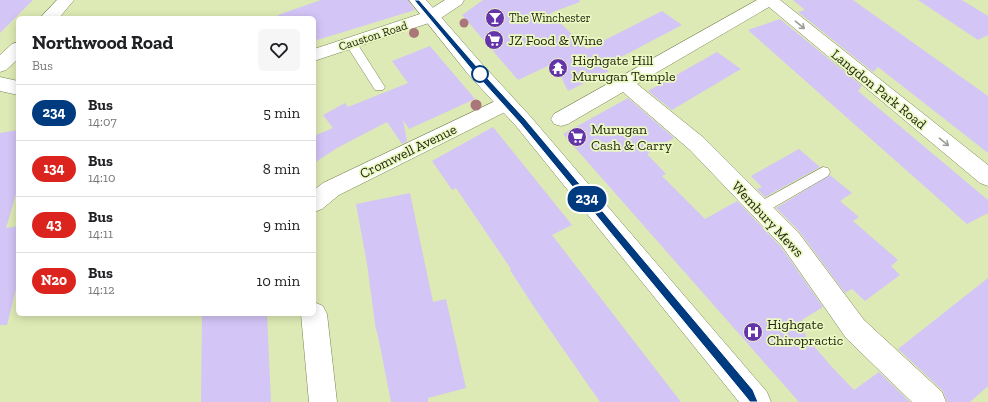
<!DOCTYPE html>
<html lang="en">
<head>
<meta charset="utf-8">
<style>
	body { margin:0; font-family:"Zilla Slab",serif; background:#f6f6f6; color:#202124; height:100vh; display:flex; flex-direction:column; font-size:15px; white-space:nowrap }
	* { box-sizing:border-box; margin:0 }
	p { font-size:13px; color:#757577 }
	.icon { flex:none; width:22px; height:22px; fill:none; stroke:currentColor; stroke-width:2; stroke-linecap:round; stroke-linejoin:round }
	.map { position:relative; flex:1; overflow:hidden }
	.sheet { position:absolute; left:16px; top:16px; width:300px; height:300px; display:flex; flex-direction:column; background:#fff; border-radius:6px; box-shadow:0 2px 10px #0003 }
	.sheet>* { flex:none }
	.badge { padding:0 8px; border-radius:13px; font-size:14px; line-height:26px }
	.map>.badge { position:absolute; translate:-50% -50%; box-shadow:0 0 0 2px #fff }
	.round { display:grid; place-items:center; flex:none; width:42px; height:42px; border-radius:6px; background:#f6f6f6 }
	.summary { display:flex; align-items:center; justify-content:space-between; height:68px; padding:0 16px }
	h1 { font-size:19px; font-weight:700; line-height:30px }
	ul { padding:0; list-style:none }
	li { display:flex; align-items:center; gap:12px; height:56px; padding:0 16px; border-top:1px solid #e0e0e0 }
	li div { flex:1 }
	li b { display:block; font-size:15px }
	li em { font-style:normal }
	li .badge { min-width:44px; font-weight:700; text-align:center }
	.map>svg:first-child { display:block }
</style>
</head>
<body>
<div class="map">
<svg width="988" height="402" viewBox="0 0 988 402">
	<rect width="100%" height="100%" fill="#deeab5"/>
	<!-- building -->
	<path fill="#d3c5f6" d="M 0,0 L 33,0 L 0,33 Z
		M 321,0 L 408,0 L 415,10 L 314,41 L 314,18 L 278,18 L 278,15 Z
		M 483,0 L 579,0 L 580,2 L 550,13 L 587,49 L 662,11 L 682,25 L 604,66 L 609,71 L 568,91 L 554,63 L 518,80 L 462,15 Z
		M 793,0 L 853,0 L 988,96 L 988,153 L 878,67 L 873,72 L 798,12 L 805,10 Z
		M 918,0 L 962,0 L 988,16 L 988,35 L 978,40 Z
		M 780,19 L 862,86 L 858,91 L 988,200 L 988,213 L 967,224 L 748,30 Z
		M 430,46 L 475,99 L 409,129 L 403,120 L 407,141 L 402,144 L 387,122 L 337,148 L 314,163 L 314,136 L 333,128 L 323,115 L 345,103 L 348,107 L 408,83 L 392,61 Z
		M 717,52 L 741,69 L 672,110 L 648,91 Z
		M 628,98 L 674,138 L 647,154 L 666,174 L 662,176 L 705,219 L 737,201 L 781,247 L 823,307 L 802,320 L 806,337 L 832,367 L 854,390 L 879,372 L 910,402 L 799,402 L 563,134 Z
		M 493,127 L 572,225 L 552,235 L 681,402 L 600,402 L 534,307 L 510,270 L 511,269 L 456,188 L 452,190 L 432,161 Z
		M 18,130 L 18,187 L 6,228 L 18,226 L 18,281 L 7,325 L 0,325 L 0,133 Z
		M 799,149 L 820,167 L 765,197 L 757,189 L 762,187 L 751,176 Z
		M 830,175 L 852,193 L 840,201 L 859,217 L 853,221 L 898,260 L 891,266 L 900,275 L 865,301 L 852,289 L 845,293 L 799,231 L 776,208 Z
		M 410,193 L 433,302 L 446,299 L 466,388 L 428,398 L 428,402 L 391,402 L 377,331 L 376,331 L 367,264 L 356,204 Z
		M 988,278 L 988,386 L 970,402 L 947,402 L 943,391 L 898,349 Z
		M 202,314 L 267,314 L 271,402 L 201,402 Z"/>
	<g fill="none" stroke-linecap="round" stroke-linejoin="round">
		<!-- lane casing -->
		<g stroke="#798352" stroke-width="1">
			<path id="lane" d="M 351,39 L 355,40 L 383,84 L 385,87 L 383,90 L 375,90 L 345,43 Z
				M 823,167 L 828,168 L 830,172 L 828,176 L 764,213 L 759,215 L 754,213 L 752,209 L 754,205 Z"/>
		</g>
		<!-- street casing -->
		<g stroke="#798352" stroke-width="1">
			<path id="street" d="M 57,0 L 74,0 L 59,18 L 40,18 Z
				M 445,0 L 464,0 L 462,4 L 438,20 L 314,61 L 314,49 L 426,12 Z
				M 757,0 L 780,0 L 988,165 L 988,186 L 980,183 L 769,7 L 637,84 L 704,138 L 798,232 L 864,320 L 942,392 L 946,402 L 912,402 L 846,338 L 782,246 L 690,150 L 623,92 L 568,124 L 561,126 L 554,124 L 551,119 L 554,114 Z
				M 18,42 L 18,59 L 6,70 L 0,72 L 0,55 L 12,44 Z
				M 0,77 L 18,81 L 18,95 L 0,91 Z
				M 506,96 L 513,98 L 516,103 L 513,108 L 339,195 L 322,209 L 314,212 L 314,190 L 323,183 Z
				M 314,302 L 323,306 L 327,314 L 337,402 L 309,402 L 301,314 L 314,314 Z"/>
		</g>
		<!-- highway casing -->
		<g stroke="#798352" stroke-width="1">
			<path id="highway" d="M 409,0 L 426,0 L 482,64 L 530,116 L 767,392 L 771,402 L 739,402 L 516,126 L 468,74 Z"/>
		</g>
		<!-- lane -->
		<use href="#lane" fill="#fff" fill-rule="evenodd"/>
		<!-- street -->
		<use href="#street" fill="#fff" fill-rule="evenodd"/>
		<!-- highway -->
		<use href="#highway" fill="#fff" fill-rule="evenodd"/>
	</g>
	<!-- trees -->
	<g fill="#ab767a">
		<circle cx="464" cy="23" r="4.5"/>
		<circle cx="414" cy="33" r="5"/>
		<circle cx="476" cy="105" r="5.5"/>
	</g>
	<!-- one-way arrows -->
	<defs><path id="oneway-shaft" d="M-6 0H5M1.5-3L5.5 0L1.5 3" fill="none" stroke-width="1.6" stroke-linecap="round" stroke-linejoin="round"/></defs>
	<g stroke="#9c9d94">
		<use href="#oneway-shaft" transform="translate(800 25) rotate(40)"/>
		<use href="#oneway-shaft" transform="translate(944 142) rotate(39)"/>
	</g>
	<!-- line -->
	<path fill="#003b80" stroke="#fff" d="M 414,0 L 419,0 L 478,68 L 525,119 L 753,390 L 758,402 L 750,402 L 746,397 L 520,123 L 473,71 Z"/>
	<!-- icons -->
	<defs>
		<g id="bar-disc" transform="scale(1)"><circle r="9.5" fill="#6533aa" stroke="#ebf8c2"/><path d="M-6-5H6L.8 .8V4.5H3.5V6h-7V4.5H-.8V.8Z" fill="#fff"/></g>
		<g id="supermarket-disc" transform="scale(1)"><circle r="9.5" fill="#6533aa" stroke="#ebf8c2"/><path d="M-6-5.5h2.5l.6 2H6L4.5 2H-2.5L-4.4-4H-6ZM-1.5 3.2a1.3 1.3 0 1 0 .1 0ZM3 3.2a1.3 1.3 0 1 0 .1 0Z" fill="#fff"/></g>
		<g id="temple-disc" transform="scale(1)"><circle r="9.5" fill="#6533aa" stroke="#ebf8c2"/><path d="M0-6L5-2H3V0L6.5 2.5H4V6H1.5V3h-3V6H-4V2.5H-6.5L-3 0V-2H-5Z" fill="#fff"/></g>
		<g id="hospital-disc" transform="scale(1)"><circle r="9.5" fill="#6533aa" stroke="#ebf8c2"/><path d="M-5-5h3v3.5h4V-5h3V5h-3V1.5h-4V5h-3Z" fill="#fff"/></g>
	</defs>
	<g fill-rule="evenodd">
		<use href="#bar-disc" x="495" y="18"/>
		<use href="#supermarket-disc" x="494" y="40"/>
		<use href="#temple-disc" x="558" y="68"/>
		<use href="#supermarket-disc" x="577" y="137"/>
		<use href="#hospital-disc" x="753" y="332"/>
	</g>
	<!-- markers -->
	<circle fill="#fff" stroke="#003b80" stroke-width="2" cx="480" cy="74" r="8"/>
	<g text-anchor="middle" stroke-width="3.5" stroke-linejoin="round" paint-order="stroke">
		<!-- far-poi labels -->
		<g font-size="12" fill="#222612" stroke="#ebf8c2" text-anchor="start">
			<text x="509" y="22">The Winchester</text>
		</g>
		<!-- far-street labels -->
		<g font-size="12" fill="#222612" stroke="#ebf8c2">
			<text transform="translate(373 36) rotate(-18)" y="4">Causton Road</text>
		</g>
		<!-- poi labels -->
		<g font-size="14" fill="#222612" stroke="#ebf8c2" text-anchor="start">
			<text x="508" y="45">JZ Food &amp; Wine</text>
			<text x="572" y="65">Highgate Hill<tspan x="572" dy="16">Murugan Temple</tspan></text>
			<text x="591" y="134">Murugan<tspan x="591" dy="16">Cash &amp; Carry</tspan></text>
			<text x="767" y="329">Highgate<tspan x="767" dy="16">Chiropractic</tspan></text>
		</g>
		<!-- street labels -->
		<g font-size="14" fill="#222612" stroke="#ebf8c2">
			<text transform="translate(879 89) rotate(39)" y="5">Langdon Park Road</text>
			<text transform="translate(408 151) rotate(-26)" y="5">Cromwell Avenue</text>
			<text transform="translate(768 219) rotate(47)" y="5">Wembury Mews</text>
		</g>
	</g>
</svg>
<b class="badge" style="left:587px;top:199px;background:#003b80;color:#fff">234</b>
<section class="sheet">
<div class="summary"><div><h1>Northwood Road</h1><p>Bus</p></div><a class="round"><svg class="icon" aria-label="heart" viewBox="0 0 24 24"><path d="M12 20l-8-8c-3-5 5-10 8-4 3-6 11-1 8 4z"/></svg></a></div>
<ul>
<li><span class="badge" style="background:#003b80;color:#fff">234</span><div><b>Bus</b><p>14:07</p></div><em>5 min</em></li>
<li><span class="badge" style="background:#dc241f;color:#fff">134</span><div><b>Bus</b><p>14:10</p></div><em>8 min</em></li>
<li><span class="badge" style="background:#dc241f;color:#fff">43</span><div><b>Bus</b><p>14:11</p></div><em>9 min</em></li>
<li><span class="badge" style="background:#dc241f;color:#fff">N20</span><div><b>Bus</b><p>14:12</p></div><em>10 min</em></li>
</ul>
</section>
</div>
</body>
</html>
